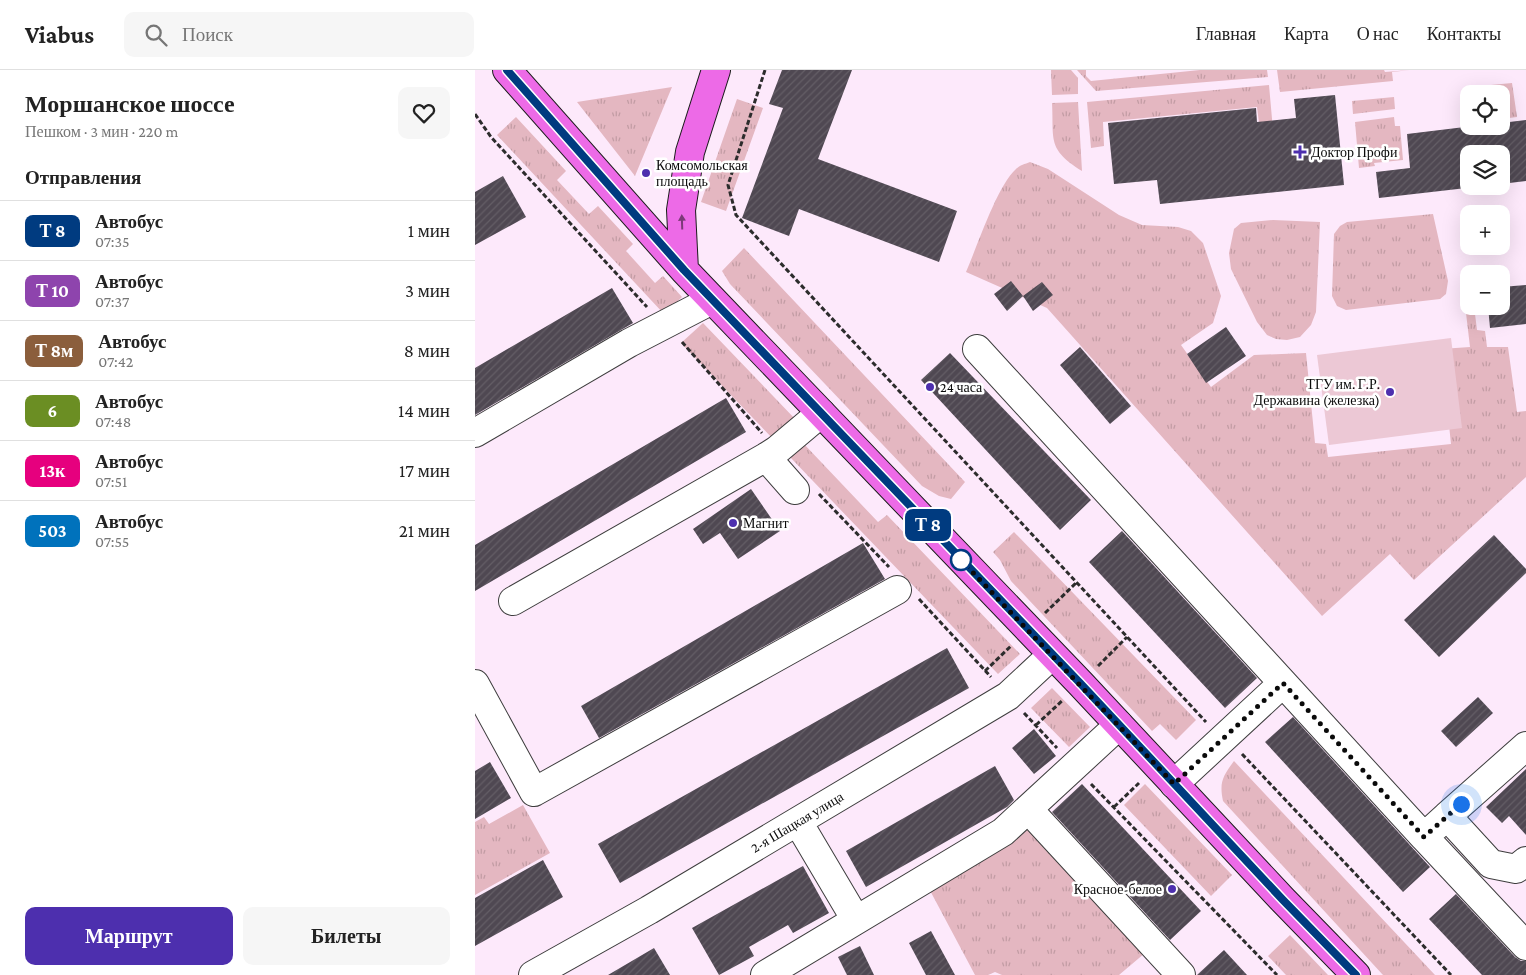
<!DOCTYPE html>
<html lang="ru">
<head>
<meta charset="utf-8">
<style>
	body { margin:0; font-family:"Crimson Pro",serif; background:#f6f6f6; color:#222; height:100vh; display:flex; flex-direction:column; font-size:19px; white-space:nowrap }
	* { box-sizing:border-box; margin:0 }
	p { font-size:16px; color:#767676 }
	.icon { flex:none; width:28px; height:28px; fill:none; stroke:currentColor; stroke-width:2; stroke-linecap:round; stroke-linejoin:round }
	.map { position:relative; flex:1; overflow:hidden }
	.panel { display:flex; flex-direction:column; background:#fff; width:475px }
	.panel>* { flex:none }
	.badge { padding:0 10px; border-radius:8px; font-size:18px; line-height:32px }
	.fabs { position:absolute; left:985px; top:15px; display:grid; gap:10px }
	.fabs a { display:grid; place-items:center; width:50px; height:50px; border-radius:10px; background:#fff; box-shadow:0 5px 20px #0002; font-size:25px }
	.you { position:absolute; width:25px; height:25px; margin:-12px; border:4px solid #fff; border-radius:50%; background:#1a73e8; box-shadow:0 0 0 8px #1a73e833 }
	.map>.badge { position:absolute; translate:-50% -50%; box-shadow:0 0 0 2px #fff }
	h2 { padding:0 25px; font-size:19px; line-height:45px }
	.round { display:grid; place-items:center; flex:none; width:52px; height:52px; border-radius:10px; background:#f6f6f6 }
	.head { display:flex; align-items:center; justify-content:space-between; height:85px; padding:0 25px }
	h1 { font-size:24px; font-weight:700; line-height:38px }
	.primary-button { display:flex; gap:10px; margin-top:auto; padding:10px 25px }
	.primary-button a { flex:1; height:58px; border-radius:10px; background:#4d2fae; color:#fff; font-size:20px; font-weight:700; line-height:58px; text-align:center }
	.primary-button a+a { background:#f6f6f6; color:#222 }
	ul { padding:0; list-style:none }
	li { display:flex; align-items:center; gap:15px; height:60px; padding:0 25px; border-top:1px solid #e0e0e0 }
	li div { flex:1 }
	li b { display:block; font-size:19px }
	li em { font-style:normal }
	li .badge { min-width:55px; font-weight:700; text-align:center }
	header { display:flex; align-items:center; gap:30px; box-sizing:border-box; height:70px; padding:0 25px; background:#fff; border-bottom:1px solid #e0e0e0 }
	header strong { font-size:24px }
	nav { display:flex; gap:28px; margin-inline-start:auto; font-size:18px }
	.search { width:350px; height:45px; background:#f6f6f6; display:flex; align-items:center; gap:12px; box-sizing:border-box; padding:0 18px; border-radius:10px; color:#767676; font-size:19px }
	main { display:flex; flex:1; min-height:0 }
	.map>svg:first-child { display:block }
</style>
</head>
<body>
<header>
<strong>Viabus</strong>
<div class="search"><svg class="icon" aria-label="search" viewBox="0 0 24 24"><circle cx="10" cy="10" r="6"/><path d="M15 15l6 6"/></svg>Поиск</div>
<nav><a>Главная</a><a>Карта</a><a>О нас</a><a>Контакты</a></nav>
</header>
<main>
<section class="panel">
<div class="head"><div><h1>Моршанское шоссе</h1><p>Пешком · 3 мин · 220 m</p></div><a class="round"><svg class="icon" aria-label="heart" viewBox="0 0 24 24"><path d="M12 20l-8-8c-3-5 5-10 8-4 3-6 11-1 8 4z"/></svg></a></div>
<h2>Отправления</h2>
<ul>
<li><span class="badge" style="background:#003b80;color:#fff">Т 8</span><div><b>Автобус</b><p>07:35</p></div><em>1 мин</em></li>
<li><span class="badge" style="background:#8e44ad;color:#fff">Т 10</span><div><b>Автобус</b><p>07:37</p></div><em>3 мин</em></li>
<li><span class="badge" style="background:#8b5e3c;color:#fff">Т 8м</span><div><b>Автобус</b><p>07:42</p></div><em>8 мин</em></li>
<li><span class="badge" style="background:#6b8e23;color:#fff">6</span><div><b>Автобус</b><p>07:48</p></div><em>14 мин</em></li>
<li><span class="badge" style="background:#e6007e;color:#fff">13к</span><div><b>Автобус</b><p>07:51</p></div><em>17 мин</em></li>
<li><span class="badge" style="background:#0072bc;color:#fff">503</span><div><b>Автобус</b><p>07:55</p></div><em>21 мин</em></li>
</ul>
<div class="primary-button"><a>Маршрут</a><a>Билеты</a></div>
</section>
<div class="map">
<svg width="1051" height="905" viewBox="0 0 1051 905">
	<defs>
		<pattern id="grass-tufts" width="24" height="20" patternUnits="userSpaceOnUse" patternTransform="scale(1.25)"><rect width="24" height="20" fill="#e4b7c1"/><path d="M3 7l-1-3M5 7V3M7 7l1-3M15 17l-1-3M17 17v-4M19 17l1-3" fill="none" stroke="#c29ca4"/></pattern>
		<pattern id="building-hatch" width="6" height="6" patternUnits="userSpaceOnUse" patternTransform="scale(1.25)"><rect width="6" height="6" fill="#4f4852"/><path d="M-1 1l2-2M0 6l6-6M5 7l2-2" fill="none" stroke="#645e66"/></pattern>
	</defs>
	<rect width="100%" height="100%" fill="#fde9fb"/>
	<!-- grass -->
	<path fill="url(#grass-tufts)" d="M 576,0 L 596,0 L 603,8 L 603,24 L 577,25 Z
		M 602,0 L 611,0 L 611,6 L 616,11 L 725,0 L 792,0 L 793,7 L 621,21 Z
		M 802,0 L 909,0 L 910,2 L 935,0 L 917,2 L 918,11 L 805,22 Z
		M 1037,13 L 1042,47 L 1026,49 L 1026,24 L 1007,24 L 1007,22 L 1016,15 Z
		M 794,15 L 798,60 L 785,61 L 782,37 L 628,52 L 629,76 L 616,78 L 612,32 Z
		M 197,17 L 160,106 L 102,32 Z
		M 919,27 L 920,39 L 878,44 L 877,31 Z
		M 262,29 L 288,38 L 251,141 L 226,132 Z
		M 603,32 L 607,101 C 572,79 579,70 577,33 Z
		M 41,47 L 91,101 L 82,110 L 114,144 L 123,136 L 158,174 L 151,181 L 180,213 L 188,206 L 207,227 L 189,244 L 22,65 Z
		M 919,47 L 920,56 L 925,56 L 928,90 L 899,93 L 900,96 L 884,98 L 880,52 Z
		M 555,92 L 573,99 L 644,145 L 667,155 L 703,157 L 716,161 L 728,173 L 746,226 L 738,253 L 706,275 L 736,317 L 779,285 L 831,283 L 840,373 L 851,374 L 853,387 L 976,374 L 966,279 L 995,277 L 991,243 L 1000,244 L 1002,260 L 1010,261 L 1012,277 L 1033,277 L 1042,342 L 1051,341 L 1051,407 L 939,510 L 915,484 L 847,546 L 572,238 L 491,202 C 502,177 522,116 541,99 C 545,95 550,94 555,92 Z
		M 958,144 L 973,211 L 971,224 L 965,229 L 871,240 L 862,236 L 857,226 L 859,164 L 865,156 L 872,152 Z
		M 798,150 L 845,152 L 841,242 L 836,255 L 825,267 L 812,270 L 801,269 L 792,265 L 782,252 L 756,199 L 754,183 L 759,159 L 766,153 Z
		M 269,178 L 490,412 L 476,429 L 464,426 L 447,416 L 255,214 L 247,201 Z
		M 228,253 L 322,351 L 301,372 L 206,273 Z
		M 328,373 L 403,452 L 412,445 L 545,584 L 523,604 L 314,386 Z
		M 539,462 L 721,650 L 701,670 L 685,654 L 677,661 L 536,511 L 525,490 L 518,482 Z
		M 577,618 L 615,657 L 594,677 L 556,638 Z
		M 759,691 L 960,905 L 908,905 L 748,731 C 744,712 748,706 759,691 Z
		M 670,714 L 757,805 L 736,826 L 649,735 Z
		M 48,735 L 75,783 L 0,825 L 0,752 L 9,747 L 14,754 Z
		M 554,752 L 670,883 L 644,905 L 527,905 L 520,902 L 513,905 L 500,905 L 451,813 Z
		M 815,865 L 853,905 L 811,905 L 793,886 Z"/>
	<!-- pitch -->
	<path fill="#ecc8d5" d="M 976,268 L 987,358 L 854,375 L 842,285 Z"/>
	<!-- building -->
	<path fill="url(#building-hatch)" d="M 307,0 L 377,0 L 343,89 L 482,141 L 464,192 L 324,139 L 314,166 L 267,148 L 308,38 L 294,34 Z
		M 860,25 L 869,115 L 685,134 L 682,110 L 639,114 L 633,53 L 781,38 L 782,52 L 821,48 L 819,29 Z
		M 1051,50 L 1051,111 L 1026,114 L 1026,84 L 994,84 L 994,116 L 1009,116 L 904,128 L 901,102 L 935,98 L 932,64 L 998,56 L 1026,56 L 1026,53 Z
		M 28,106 L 51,147 L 0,175 L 0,122 Z
		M 536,211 L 548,226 L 532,241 L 519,224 Z
		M 567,212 L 578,225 L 558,241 L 548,226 Z
		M 1051,215 L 1051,254 L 1015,258 L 1013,236 L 1026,236 L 1026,217 Z
		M 137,218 L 158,253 L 0,345 L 0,298 Z
		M 751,257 L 771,286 L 731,313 L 712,284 Z
		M 605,277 L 656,336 L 635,354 L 585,295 Z
		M 475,283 L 616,430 L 585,460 L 446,310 Z
		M 251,328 L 271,362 L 0,521 L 0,475 Z
		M 276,419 L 305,461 L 263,489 L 245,463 L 228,474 L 218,459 Z
		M 647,461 L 782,608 L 750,638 L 614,492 Z
		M 1019,465 L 1051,499 L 1051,503 L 964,587 L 929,550 Z
		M 388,473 L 410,509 L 124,668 L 106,636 Z
		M 472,578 L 494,618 L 145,813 L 123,774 Z
		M 1003,627 L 1018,643 L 981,677 L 966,661 Z
		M 818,647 L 955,797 L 928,822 L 790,672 Z
		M 559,659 L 581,686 L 559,704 L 537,678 Z
		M 15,692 L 36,728 L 0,749 L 0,701 Z
		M 520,696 L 539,730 L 532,737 L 391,817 L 371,781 Z
		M 1051,699 L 1051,765 L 1034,746 L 1027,753 L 1011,737 Z
		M 607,714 L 726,841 L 695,870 L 577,742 Z
		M 68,790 L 88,827 L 0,876 L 0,828 Z
		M 328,796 L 354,843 L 318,863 L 313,855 L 274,877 L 279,886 L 244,905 L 217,858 Z
		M 981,824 L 1040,887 L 1046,891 L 1051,891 L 1051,905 L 1007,905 L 954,849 Z
		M 456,861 L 480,905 L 451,905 L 434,873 Z
		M 385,876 L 399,905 L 372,905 L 363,887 Z
		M 179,878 L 195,905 L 133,905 Z
		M 749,880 L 772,905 L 722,905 Z"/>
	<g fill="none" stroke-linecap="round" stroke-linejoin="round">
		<!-- minor casing -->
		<g stroke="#3d3d3d" stroke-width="30">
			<path id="minor" d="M 502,279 L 808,613 L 699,714
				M 0,363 L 154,273 L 237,230
				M 291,387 L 320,420
				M 38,531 L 291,387 L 302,380 L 346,343
				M 808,613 L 949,767 L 972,746 L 1016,794 L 1041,799 L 1051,791
				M 0,614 L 59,722 L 422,520
				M 553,739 L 706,905
				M 972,746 L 1051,676
				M 323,752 L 381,850
				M 949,767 L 1051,876
				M 58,905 L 174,840 L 533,626 L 577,585
				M 290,905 L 528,762 L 644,655"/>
		</g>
		<!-- major casing -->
		<g stroke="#1b1b1b" stroke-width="30">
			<path id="major" d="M 32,0 L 209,200 L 605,613 L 808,830 L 881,905
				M 209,200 L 206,140 L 215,82 L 241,0"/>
		</g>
		<!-- path -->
		<path stroke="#2c2c2c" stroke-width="3" stroke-dasharray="5 2.5" stroke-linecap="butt" d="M 290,0 L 253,115 L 261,145 L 731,652
			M 0,44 L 16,67 L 172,237
			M 207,272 L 287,363
			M 344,424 L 414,497
			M 444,529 L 516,607
			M 570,543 L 601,513
			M 623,596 L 652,567
			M 510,601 L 537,575
			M 549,643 L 582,678
			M 561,655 L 588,630
			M 767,684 L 976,905
			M 616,714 L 802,905
			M 639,737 L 664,713"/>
		<!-- minor -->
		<use href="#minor" stroke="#fff" stroke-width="28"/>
		<!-- major -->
		<use href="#major" stroke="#ed6ae7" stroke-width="28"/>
	</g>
	<!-- one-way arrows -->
	<defs><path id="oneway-solid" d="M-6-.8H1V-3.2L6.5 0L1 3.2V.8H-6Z" transform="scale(1.25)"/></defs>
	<use fill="#7c3a78" href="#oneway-solid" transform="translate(207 152) rotate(-92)"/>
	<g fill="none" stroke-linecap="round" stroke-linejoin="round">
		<!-- line casing -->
		<g stroke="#fff" stroke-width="11">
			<path id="line" d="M 32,0 L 209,200 L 605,613 L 808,830 L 881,905"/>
		</g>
		<!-- line -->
		<use href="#line" stroke="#003b80" stroke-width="8"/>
		<!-- walk -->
		<path stroke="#0a0a0a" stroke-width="5" stroke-dasharray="0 9" d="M 486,490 L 699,714 L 808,613 L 949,767 L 986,734"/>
	</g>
	<!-- markers -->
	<g fill="#4d2fae" stroke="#fff" stroke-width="2">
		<path d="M822.5 74.5h5v5h5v5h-5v5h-5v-5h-5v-5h5z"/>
		<circle cx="171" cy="103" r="5"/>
		<circle cx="455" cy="317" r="5"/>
		<circle cx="915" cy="322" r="5"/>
		<circle cx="258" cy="453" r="5"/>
		<circle cx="697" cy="819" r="5"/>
	</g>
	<circle fill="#fff" stroke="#003b80" stroke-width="2.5" cx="486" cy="490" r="10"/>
	<g text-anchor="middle" stroke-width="5" stroke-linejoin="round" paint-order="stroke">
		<!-- poi labels -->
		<g font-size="14" fill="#0a0a0a" stroke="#fff" text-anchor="start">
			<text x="836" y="87">Доктор Профи</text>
			<text x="181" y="100">Комсомольская<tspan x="181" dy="16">площадь</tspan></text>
			<text x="905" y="319" text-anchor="end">ТГУ им. Г.Р.<tspan x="905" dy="16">Державина (железка)</tspan></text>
			<text x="465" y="322">24 часа</text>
			<text x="268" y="458">Магнит</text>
			<text x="687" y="824" text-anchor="end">Красное-белое</text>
		</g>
		<!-- street labels -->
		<g font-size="14" fill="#0a0a0a" stroke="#fff">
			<text transform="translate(322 752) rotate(-31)" y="5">2-я Шацкая улица</text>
		</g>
	</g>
</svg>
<div class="fabs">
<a><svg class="icon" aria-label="locate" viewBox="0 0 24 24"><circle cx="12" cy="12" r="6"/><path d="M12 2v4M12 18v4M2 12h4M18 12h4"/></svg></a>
<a><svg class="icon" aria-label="layers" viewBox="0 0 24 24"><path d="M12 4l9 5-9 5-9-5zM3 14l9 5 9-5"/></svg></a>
<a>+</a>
<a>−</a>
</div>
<div class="you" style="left:986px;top:734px"></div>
<b class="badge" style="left:453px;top:455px;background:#003b80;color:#fff">Т 8</b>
</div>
</main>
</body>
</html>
